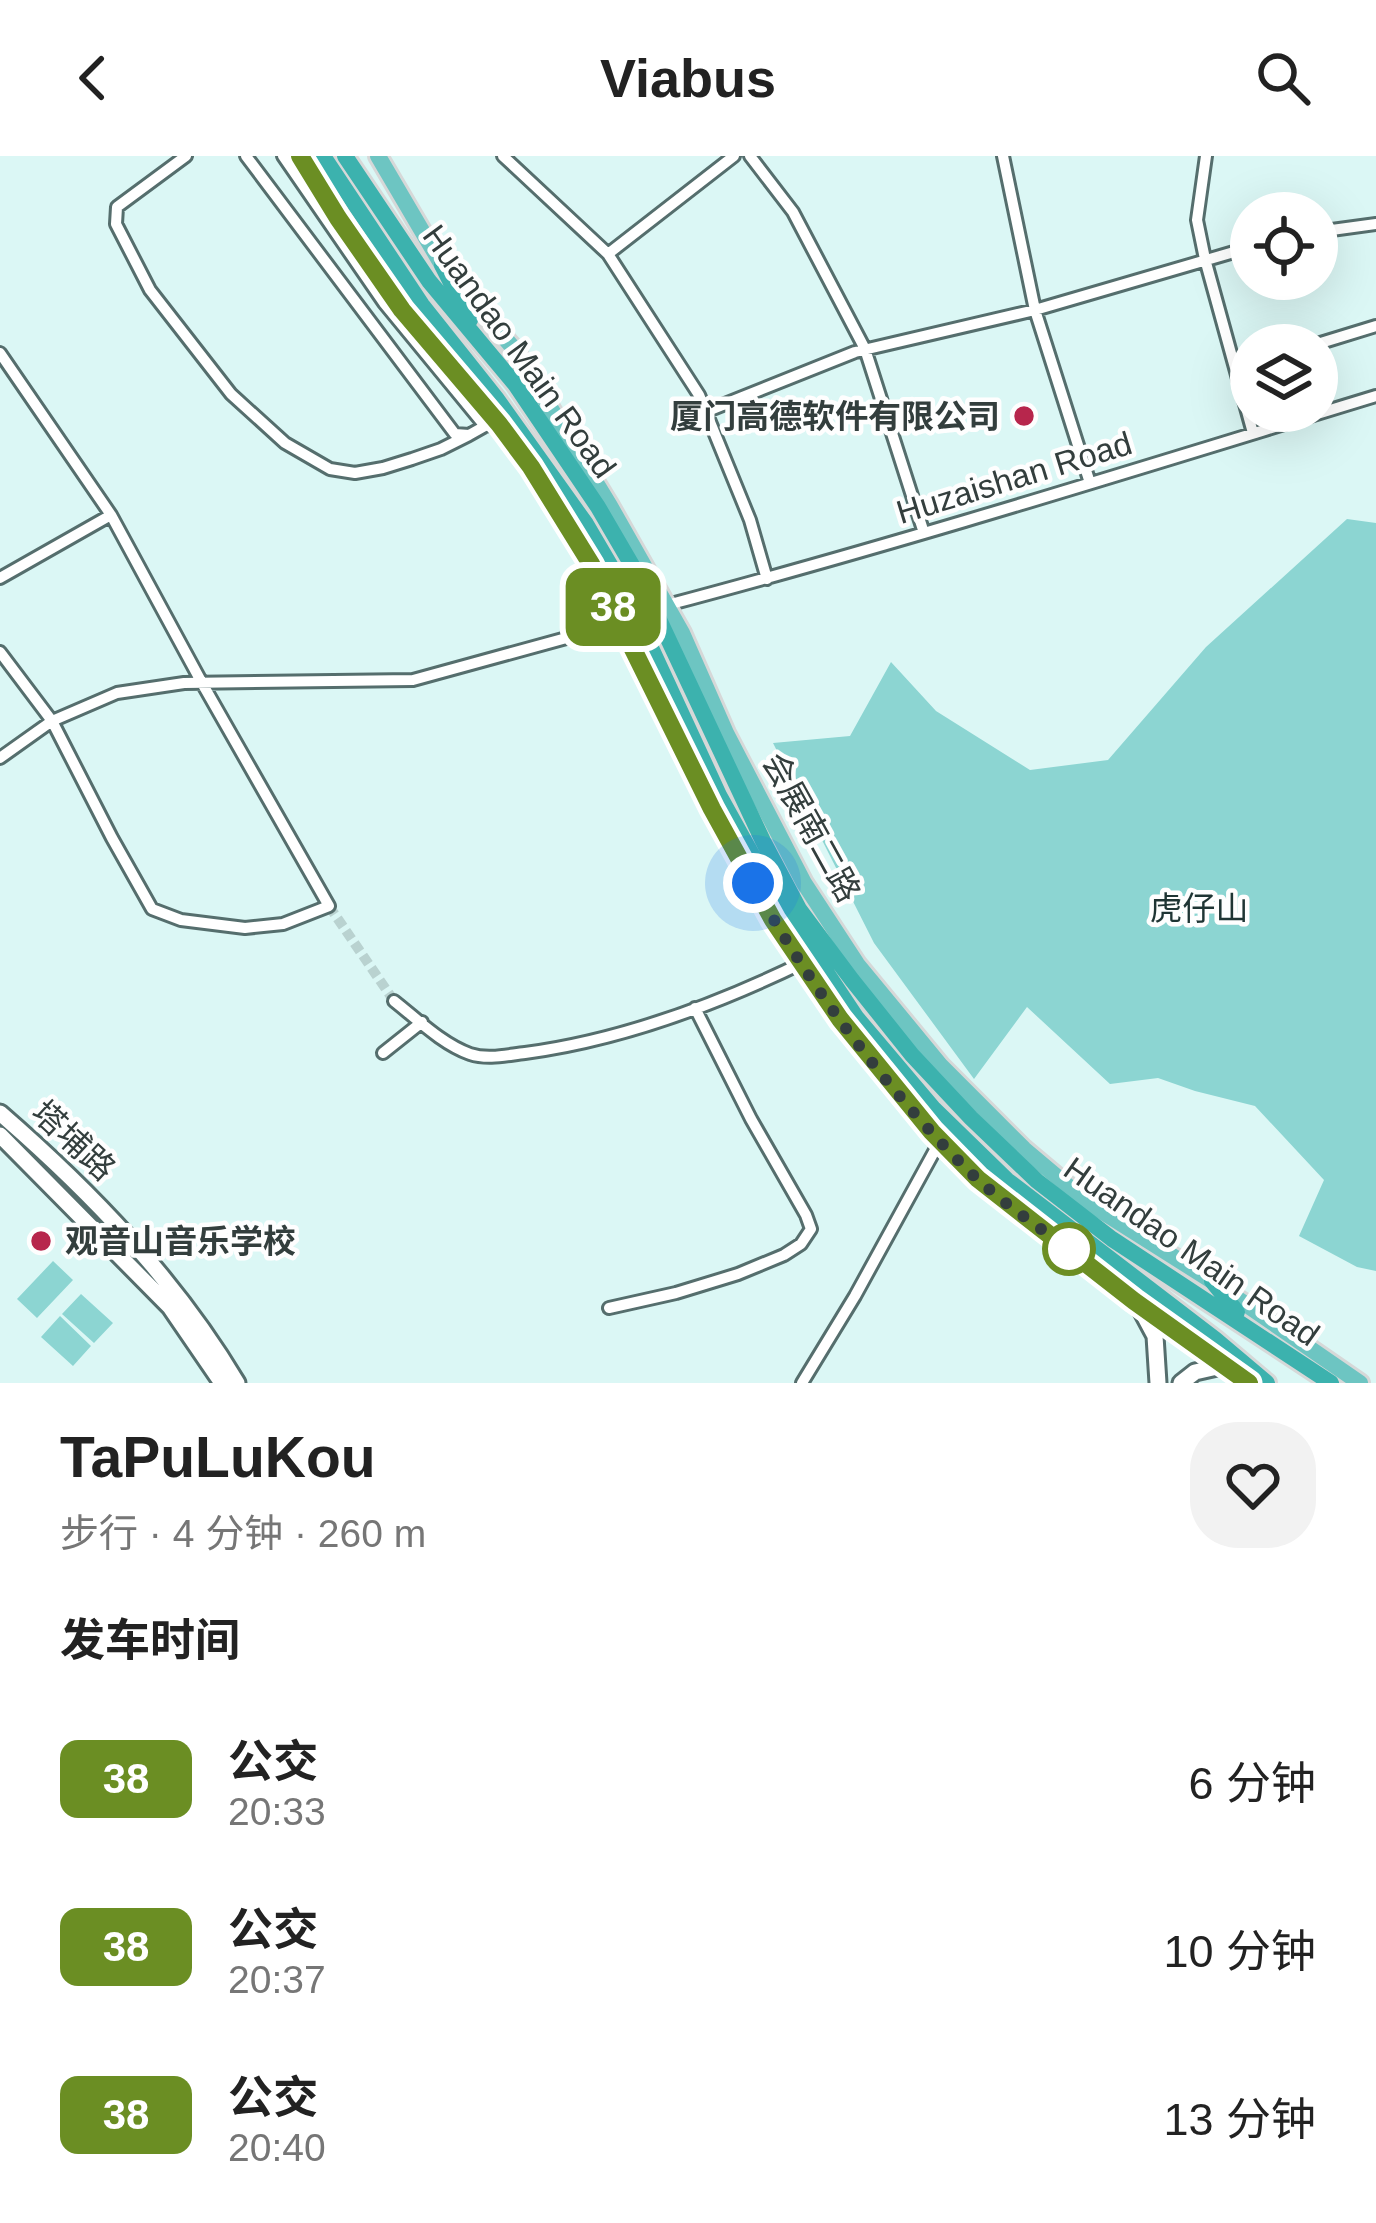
<!DOCTYPE html>
<html lang="zh">
<head>
<meta charset="utf-8">
<style>
	body { margin:0; font-family:Helvetica,"Noto Sans SC",sans-serif; background:#f2f2f2; color:#222; height:100vh; display:flex; flex-direction:column; font-size:45px; white-space:nowrap }
	* { box-sizing:border-box; margin:0 }
	p { font-size:39px; color:#767676 }
	.icon { flex:none; width:66px; height:66px; fill:none; stroke:currentColor; stroke-width:2; stroke-linecap:round; stroke-linejoin:round }
	.map { position:relative; height:1227px; overflow:hidden }
	.drawer { display:flex; flex-direction:column; background:#fff; flex:1 }
	.drawer>* { flex:none }
	.badge { padding:0 24px; border-radius:18px; font-size:42px; line-height:78px }
	.buttons { position:absolute; left:1230px; top:36px; display:grid; gap:24px }
	.buttons a { display:grid; place-items:center; width:108px; height:108px; border-radius:50%; background:#fff; box-shadow:0 12px 48px #0002; font-size:60px }
	.you { position:absolute; width:60px; height:60px; margin:-30px; border:9px solid #fff; border-radius:50%; background:#1a73e8; box-shadow:0 0 0 18px #1a73e833 }
	.map>.badge { position:absolute; translate:-50% -50%; box-shadow:0 0 0 6px #fff }
	h2 { padding:0 60px; font-size:45px; line-height:108px }
	.round { display:grid; place-items:center; flex:none; width:126px; height:126px; border-radius:48px; background:#f2f2f2 }
	.summary { display:flex; align-items:center; justify-content:space-between; height:204px; padding:0 60px }
	h1 { font-size:57px; font-weight:600; line-height:90px }
	ul { padding:0; list-style:none }
	li { display:flex; align-items:center; gap:36px; height:168px; padding:0 60px }
	li div { flex:1 }
	li b { display:block; font-size:45px }
	li em { font-style:normal }
	li .badge { min-width:132px; font-weight:700; text-align:center }
	header { display:flex; justify-content:space-between; align-items:center; height:156px; padding:0 60px; background:#fff; font-size:54px; font-weight:600 }
	.map>svg:first-child { display:block }
</style>
</head>
<body>
<header><svg class="icon" aria-label="back" viewBox="0 0 24 24"><path d="M15 5l-7 7 7 7"/></svg>Viabus<svg class="icon" aria-label="search" viewBox="0 0 24 24"><circle cx="10" cy="10" r="6"/><path d="M15 15l6 6"/></svg></header>
<div class="map">
<svg width="1376" height="1227" viewBox="0 0 1376 1227">
	<rect width="100%" height="100%" fill="#dbf7f5"/>
	<!-- green -->
	<path fill="#8cd5d2" d="M 1347,363 L 1376,367 L 1376,1115 L 1357,1111 L 1299,1080 L 1324,1024 L 1255,950 L 1195,935 L 1158,922 L 1110,928 L 1027,851 L 974,923 L 874,787 L 773,587 L 850,580 L 891,506 L 936,555 L 1030,614 L 1108,604 L 1206,491 Z
		M 53,1105 L 73,1124 L 37,1162 L 17,1143 Z
		M 81,1138 L 113,1167 L 94,1187 L 62,1158 Z
		M 60,1160 L 91,1190 L 73,1210 L 41,1181 Z"/>
	<g fill="none" stroke-linecap="round" stroke-linejoin="round">
		<!-- minor-tunnel -->
		<path stroke="#b9d2d0" stroke-width="10" stroke-dasharray="10 5" stroke-linecap="butt" d="M 329,750 L 394,845"/>
		<!-- minor casing -->
		<g stroke="#556e6d" stroke-width="16">
			<path id="minor" d="M 186,0 L 117,51 L 116,68 L 150,134 L 231,238 L 285,287 L 330,313 L 355,317 L 383,312 L 412,303 L 441,293 L 469,279
				M 246,0 L 455,278 L 469,279 L 485,270
				M 283,0 L 384,147 L 485,270 L 490,269
				M 503,0 L 608,98 L 734,0
				M 750,0 L 793,56 L 865,193 L 924,377
				M 1003,0 L 1035,154 L 1090,327
				M 1206,0 L 1197,64 L 1205,103 L 1253,277
				M 1317,76 L 1376,68
				M 608,98 L 699,239 L 750,364 L 767,423
				M 1314,189 L 1376,170
				M 0,197 L 111,359 L 202,527 L 329,750 L 283,768 L 245,772 L 181,764 L 152,753 L 112,682 L 52,565 L 0,496
				M 705,256 L 855,196 L 1035,154 L 1251,91
				M 0,422 L 111,359
				M 667,449 C 905,386 1140,312 1376,240
				M 0,602 L 52,565 L 117,537 L 184,527 L 413,524 L 621,467
				M 394,845 C 417,863 442,888 470,898 C 488,904 507,899 525,897 C 623,884 718,848 806,805
				M 383,897 L 422,866
				M 609,1152 L 676,1137 L 738,1118 L 784,1099 L 801,1088 L 811,1073 L 806,1059 L 751,963 L 695,852
				M 802,1227 L 855,1140 L 940,985"/>
		</g>
		<!-- secondary casing -->
		<g stroke="#556e6d" stroke-width="21">
			<path id="secondary" d="M 822,840 L 932,977 L 978,1023 L 1134,1145 L 1249,1227
				M 0,957 C 91,1036 175,1123 237,1227
				M 0,979 L 170,1151 L 222,1227
				M 1140,1152 L 1155,1180 L 1158,1227
				M 1181,1227 L 1195,1216 L 1226,1209"/>
		</g>
		<!-- primary casing -->
		<g stroke="#d6d8d8" stroke-width="22">
			<path id="primary" d="M 300,0 L 338,61 L 402,155 L 499,268 L 531,311 L 591,408 L 712,653 L 773,764 L 822,840
				M 378,0 L 442,109 L 515,194 L 610,350 L 682,477 L 726,577 L 804,727 L 857,808 L 941,910 L 1024,993 L 1087,1046 L 1212,1125 L 1360,1227"/>
		</g>
		<!-- trunk casing -->
		<g stroke="#d6d8d8" stroke-width="22">
			<path id="trunk" d="M 323,0 L 422,149 L 496,242 L 586,368 L 623,431 L 719,639 L 771,733 L 856,861 L 933,952 L 1007,1024 L 1215,1183 L 1267,1227
				M 345,0 L 429,125 L 515,228 L 598,351 L 640,423 L 763,685 L 799,753 L 852,824 L 912,899 L 971,962 L 1037,1025 L 1112,1083 L 1331,1227
				M 442,109 L 470,164
				M 402,155 L 444,188
				M 985,1013 L 1004,1044
				M 1212,1125 L 1237,1156"/>
		</g>
		<!-- minor -->
		<use href="#minor" stroke="#fff" stroke-width="10"/>
		<!-- secondary -->
		<use href="#secondary" stroke="#fff" stroke-width="15"/>
		<!-- primary -->
		<use href="#primary" stroke="#6dc5c2" stroke-width="16"/>
		<!-- trunk -->
		<use href="#trunk" stroke="#3cb2ae" stroke-width="16"/>
	</g>
	<g fill="none" stroke-linecap="round" stroke-linejoin="round">
		<!-- line casing -->
		<g stroke="#fff" stroke-width="27">
			<path id="line" d="M 300,0 L 338,62 L 402,154 L 499,268 L 531,311 L 591,408 L 712,653 L 773,764 L 840,863 L 932,976 L 978,1023 L 1134,1145 L 1249,1227"/>
		</g>
		<!-- line -->
		<use href="#line" stroke="#6b8e23" stroke-width="18"/>
		<!-- walk -->
		<path stroke="#333e3d" stroke-width="12" stroke-dasharray="0 21.6" d="M 753,727 C 809,830 890,939 974,1020 C 1003,1047 1037,1070 1069,1093"/>
	</g>
	<!-- markers -->
	<g fill="#b7264c" stroke="#fefefe" stroke-width="4.5">
		<circle cx="1024" cy="260" r="12"/>
		<circle cx="41" cy="1085" r="12"/>
	</g>
	<circle fill="#fff" stroke="#6b8e23" stroke-width="6" cx="1069" cy="1093" r="24"/>
	<g text-anchor="middle" stroke-width="9" stroke-linejoin="round" paint-order="stroke">
		<!-- street labels -->
		<g font-size="33" fill="#333e3d" stroke="#fefefe">
			<text transform="translate(520 195) rotate(54)" y="12">Huandao Main Road</text>
			<text transform="translate(1014 321) rotate(-17)" y="12">Huzaishan Road</text>
			<text transform="translate(812 671) rotate(61)" y="12">会展南二路</text>
			<text transform="translate(74 984) rotate(43)" y="12">塔埔路</text>
			<text transform="translate(1192 1095) rotate(35)" y="12">Huandao Main Road</text>
		</g>
		<!-- poi labels -->
		<g font-size="33" font-weight="bold" fill="#333e3d" stroke="#fefefe" text-anchor="end">
			<text x="1000" y="272">厦门高德软件有限公司</text>
			<text x="65" y="1097" text-anchor="start">观音山音乐学校</text>
		</g>
		<!-- park labels -->
		<g font-size="33" fill="#1f3534" stroke="#fefefe">
			<text x="1199" y="764">虎仔山</text>
		</g>
	</g>
</svg>
<div class="buttons">
<a><svg class="icon" aria-label="locate" viewBox="0 0 24 24"><circle cx="12" cy="12" r="6"/><path d="M12 2v4M12 18v4M2 12h4M18 12h4"/></svg></a>
<a><svg class="icon" aria-label="layers" viewBox="0 0 24 24"><path d="M12 4l9 5-9 5-9-5zM3 14l9 5 9-5"/></svg></a>
</div>
<div class="you" style="left:753px;top:727px"></div>
<b class="badge" style="left:613px;top:451px;background:#6b8e23;color:#fff">38</b>
</div>
<section class="drawer">
<div class="summary"><div><h1>TaPuLuKou</h1><p>步行 · 4 分钟 · 260 m</p></div><a class="round"><svg class="icon" aria-label="heart" viewBox="0 0 24 24"><path d="M12 20l-8-8c-3-5 5-10 8-4 3-6 11-1 8 4z"/></svg></a></div>
<h2>发车时间</h2>
<ul>
<li><span class="badge" style="background:#6b8e23;color:#fff">38</span><div><b>公交</b><p>20:33</p></div><em>6 分钟</em></li>
<li><span class="badge" style="background:#6b8e23;color:#fff">38</span><div><b>公交</b><p>20:37</p></div><em>10 分钟</em></li>
<li><span class="badge" style="background:#6b8e23;color:#fff">38</span><div><b>公交</b><p>20:40</p></div><em>13 分钟</em></li>
</ul>
</section>
</body>
</html>
